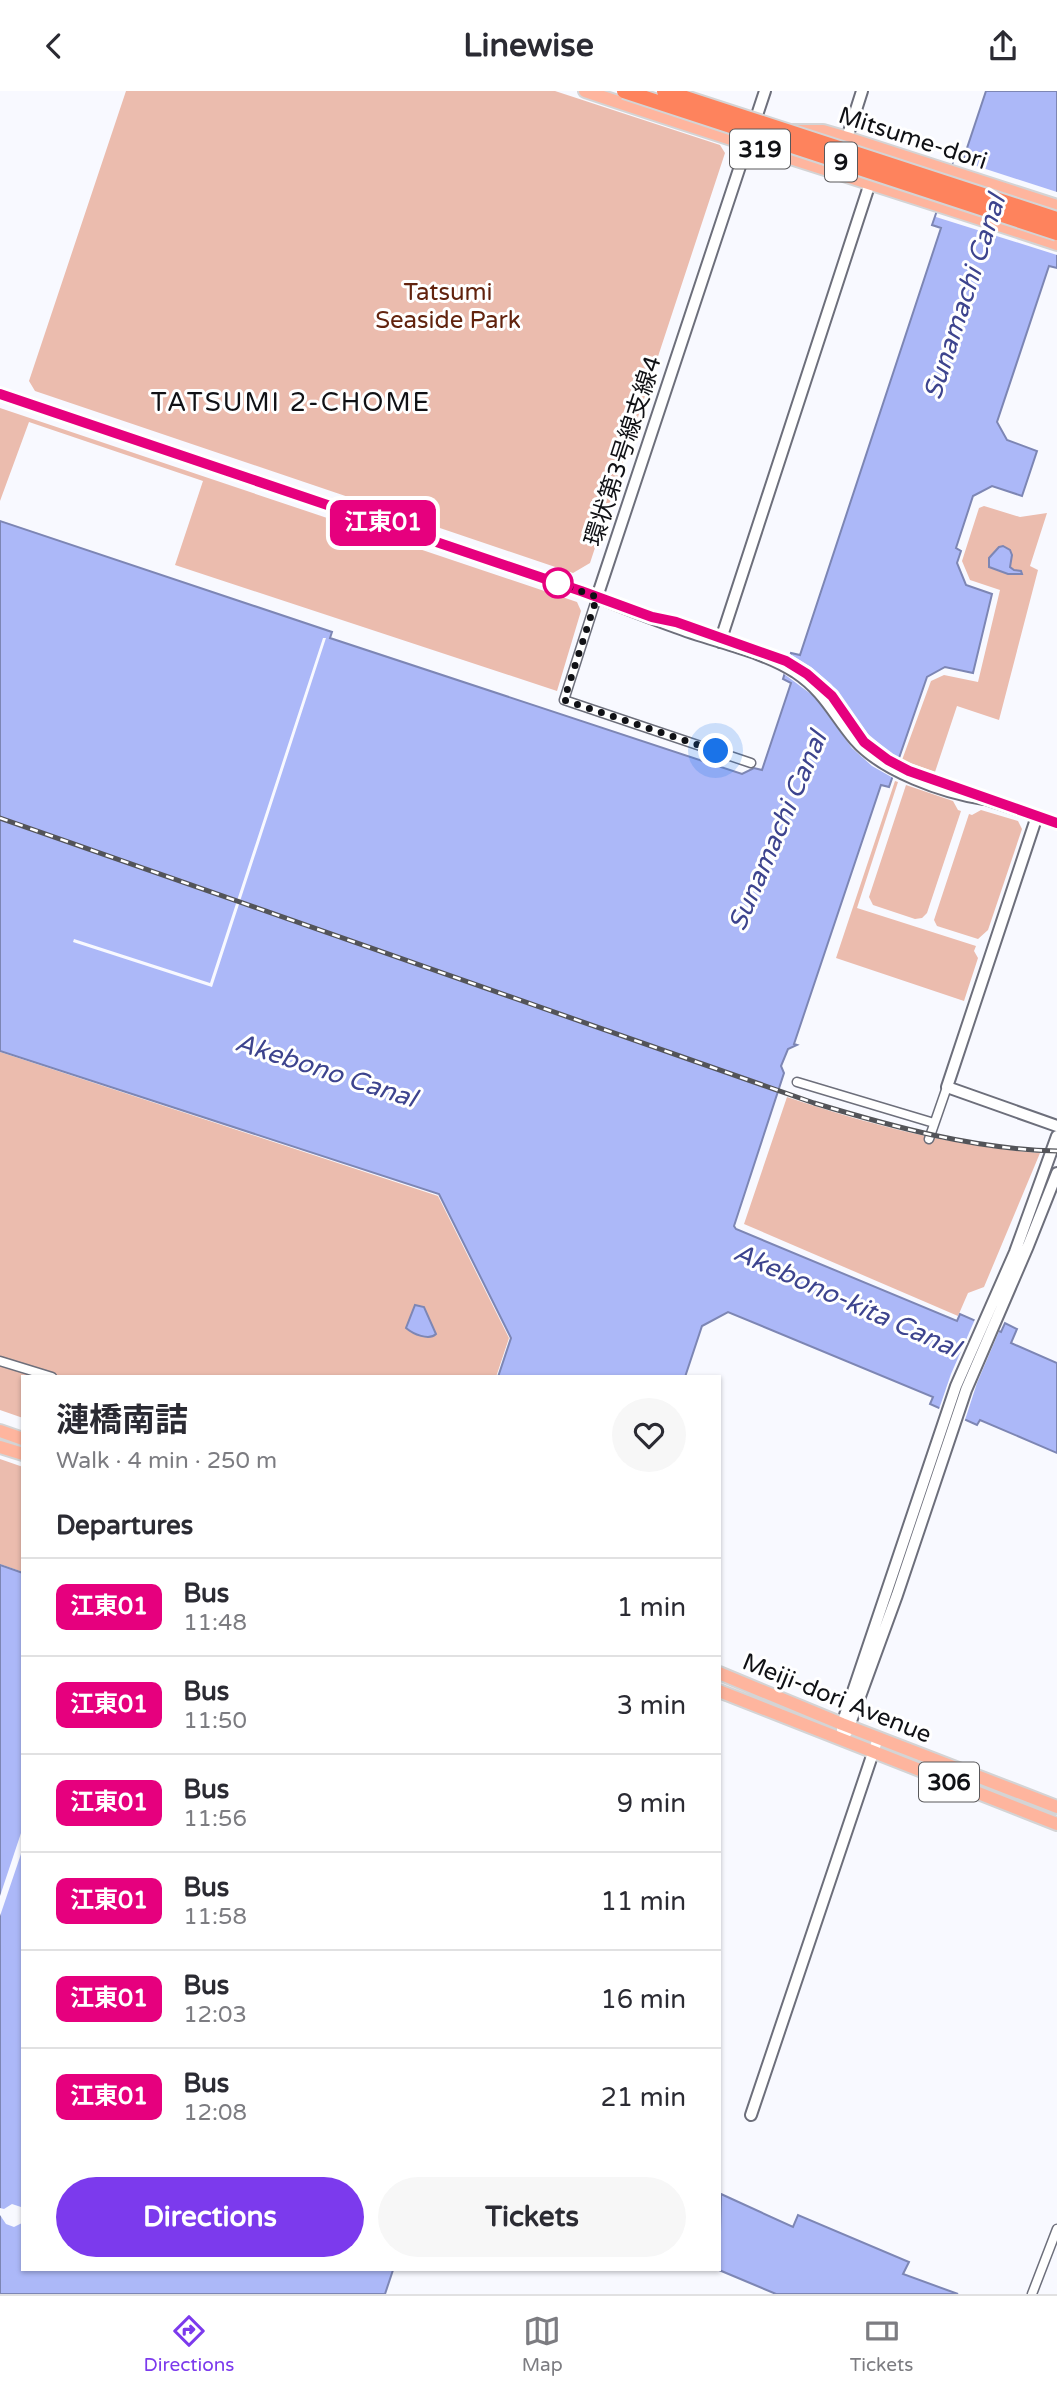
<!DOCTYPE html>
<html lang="en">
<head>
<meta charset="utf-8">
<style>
	body { margin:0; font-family:"Varela Round","Noto Sans JP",sans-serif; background:#f7f7f7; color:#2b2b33; height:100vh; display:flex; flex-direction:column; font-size:26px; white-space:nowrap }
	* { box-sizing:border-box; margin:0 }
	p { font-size:23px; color:#7c7c81 }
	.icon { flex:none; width:38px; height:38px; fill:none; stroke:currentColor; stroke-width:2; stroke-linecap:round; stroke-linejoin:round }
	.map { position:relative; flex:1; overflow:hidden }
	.panel { position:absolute; left:21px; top:1284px; width:700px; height:896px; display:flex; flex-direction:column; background:#fff; border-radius:0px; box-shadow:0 2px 5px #0004 }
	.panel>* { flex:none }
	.badge { padding:0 14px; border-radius:10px; font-size:24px; line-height:46px }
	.you { position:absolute; width:35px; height:35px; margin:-18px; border:5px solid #fff; border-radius:50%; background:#1a73e8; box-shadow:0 0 0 10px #1a73e833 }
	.map>.badge { position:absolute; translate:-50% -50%; box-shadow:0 0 0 4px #fff }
	h2 { padding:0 35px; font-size:26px; line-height:63px }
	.round { display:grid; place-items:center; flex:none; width:74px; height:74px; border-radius:37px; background:#f7f7f7 }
	.head { display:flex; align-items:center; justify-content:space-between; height:119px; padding:0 35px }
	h1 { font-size:33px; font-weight:700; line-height:52px }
	.action { display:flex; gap:14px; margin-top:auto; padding:14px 35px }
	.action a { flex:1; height:80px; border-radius:42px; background:#7c3aed; color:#fff; font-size:28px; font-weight:700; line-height:80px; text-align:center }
	.action a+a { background:#f7f7f7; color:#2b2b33 }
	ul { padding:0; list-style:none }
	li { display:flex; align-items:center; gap:21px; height:98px; padding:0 35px; border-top:2px solid #e1e1e2 }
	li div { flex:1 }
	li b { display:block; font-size:26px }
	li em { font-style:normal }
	li .badge { min-width:77px; font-weight:700; text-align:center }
	header { display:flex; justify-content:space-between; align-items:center; height:91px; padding:0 35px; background:#fff; font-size:32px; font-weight:700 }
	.menu { display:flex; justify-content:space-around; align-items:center; height:98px; border-top:2px solid #e1e1e2; background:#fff; font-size:19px; color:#7c7c81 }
	.menu a { display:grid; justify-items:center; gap:4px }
	.menu .on { color:#7c3aed }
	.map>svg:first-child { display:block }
</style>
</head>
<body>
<header><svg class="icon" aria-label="back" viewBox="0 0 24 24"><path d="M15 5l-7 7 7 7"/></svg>Linewise<svg class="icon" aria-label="share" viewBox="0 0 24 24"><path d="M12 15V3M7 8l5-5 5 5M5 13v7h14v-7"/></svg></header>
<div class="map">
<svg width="1057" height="2203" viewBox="0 0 1057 2203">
	<rect width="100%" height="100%" fill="#f8f9ff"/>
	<!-- green -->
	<path fill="#ebbcae" d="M 126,0 L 555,0 L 720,54 L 725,62 L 590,472 L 573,482 L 35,300 L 29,290 Z
		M 0,317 L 577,511 L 581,520 L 557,600 L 175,474 L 203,390 L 29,331 L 0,410 Z
		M 984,415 L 1020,426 L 1047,422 L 1030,475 L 1038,479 L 999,629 L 957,615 L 935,681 L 902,669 L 931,590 L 944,584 L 978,591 L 1000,499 L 970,489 L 962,470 L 979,417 Z
		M 895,690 L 898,691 L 857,817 L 976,855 L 974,860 L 978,867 L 964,910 L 836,867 Z
		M 906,694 L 953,710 L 958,719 L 961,720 L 927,822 L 922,827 L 915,828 L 873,814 L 869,806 Z
		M 981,719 L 1018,730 L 1022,738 L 988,839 L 978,848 L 937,835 L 934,829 L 969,723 L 972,724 Z
		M 0,961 L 438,1105 L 509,1247 L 496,1286 L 23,1286 L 23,1327 L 0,1319 Z
		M 787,1006 C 870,1034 952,1055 1040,1062 L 984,1196 L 968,1202 L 958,1225 L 744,1133 Z
		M 0,1368 L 23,1376 L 23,1481 L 0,1473 Z"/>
	<!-- water -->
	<path fill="#acb8f8" stroke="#7d86b4" stroke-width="2" d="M 986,0 L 1057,0 L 1057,177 L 1049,175 L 997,331 L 1007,349 L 1037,360 L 1022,405 L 992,395 L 973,405 L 956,457 L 961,460 L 957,472 L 966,494 L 992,503 L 973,582 L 945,576 L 927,586 L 889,696 L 881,694 L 794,953 L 797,954 L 788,958 L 781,975 L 784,982 L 734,1135 L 736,1138 L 957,1230 L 960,1223 L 1001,1241 L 1005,1232 L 1017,1238 L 1011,1252 L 1057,1272 L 1057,1362 L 980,1329 L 977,1334 L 930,1313 L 933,1306 L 728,1221 L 702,1235 L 685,1286 L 498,1286 L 511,1247 L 439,1103 L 0,960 L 0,430 L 332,541 L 330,547 L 742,683 L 754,677 L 762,679 L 791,592 L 783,588 L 791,562 L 800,564 L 941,137 L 932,134 L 955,67 L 963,69 Z
		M 999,456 L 1003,455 L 1010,459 L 1012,464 L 1010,476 L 1014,479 L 1021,480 L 1022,483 L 1008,483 L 989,476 L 989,467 Z
		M 415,1214 L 424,1216 L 436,1243 C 429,1250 413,1243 406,1237 Z
		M 0,1474 L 23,1482 L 23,2179 L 393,2179 L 385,2203 L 0,2203 Z
		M 721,2103 L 793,2136 L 798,2124 L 909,2171 L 903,2183 L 958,2203 L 776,2203 L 719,2179 Z"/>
	<!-- pier -->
	<path fill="#f8f9ff" d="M 955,68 L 1057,101 L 1057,164 L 936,126 Z
		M 323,547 L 326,547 L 212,896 L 73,851 L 74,848 L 210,892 Z
		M 790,563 L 811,576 L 831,593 L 868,643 L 887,659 L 902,669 L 895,688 L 872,675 L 852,657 L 815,606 L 784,583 Z
		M 976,1226 L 1000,1236 L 1003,1231 L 977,1292 L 964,1332 L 938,1321 L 951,1283 Z
		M 23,1736 L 23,1757 L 0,1825 L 0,1805 Z
		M 12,2113 L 21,2116 L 23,2121 L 22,2132 L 14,2136 L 6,2133 L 0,2124 L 0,2117 L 4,2118 Z"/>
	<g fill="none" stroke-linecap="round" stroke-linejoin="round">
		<!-- street casing -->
		<g stroke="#6d6f7b" stroke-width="11">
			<path id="street" d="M 597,506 L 564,609 L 751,672
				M 797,991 L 934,1032
				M 929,1048 L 947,996
				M 0,1270 L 52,1286
				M 1032,2203 L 1057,2138"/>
		</g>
		<!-- secondary casing -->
		<g stroke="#6d6f7b" stroke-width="14">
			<path id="secondary" d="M 847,47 L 862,0
				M 0,303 L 581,500 C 612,512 644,525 675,536 C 714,551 760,559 795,581 C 825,601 833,623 855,649 C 882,680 943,702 984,708
				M 597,506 L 765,0
				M 720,551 L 870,92
				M 980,706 L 1057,732
				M 1037,725 L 947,996 L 1057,1035
				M 842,1639 L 842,1633 L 956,1295 L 1015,1161 L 1057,1045
				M 847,1641 L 897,1504 L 966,1299 L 1028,1155 L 1057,1082
				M 751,2024 L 878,1647"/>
		</g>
		<!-- primary casing -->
		<g stroke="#d4d4d5" stroke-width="16">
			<path id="primary" d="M 585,0 C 742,53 900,101 1057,153
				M 793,40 L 823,40 L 847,47 L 1057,115
				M 0,1340 L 23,1348
				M 0,1356 L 23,1363
				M 719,1582 L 842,1633 L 1057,1716
				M 719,1600 L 1057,1733"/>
		</g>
		<!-- street -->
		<use href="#street" stroke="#fff" stroke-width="8"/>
		<!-- secondary -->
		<use href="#secondary" stroke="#fff" stroke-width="10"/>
		<!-- primary -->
		<use href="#primary" stroke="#feb59e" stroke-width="12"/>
		<!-- rail casing -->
		<g stroke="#535459" stroke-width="5">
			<path id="rail" d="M 0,727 L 814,1012 C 894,1036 973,1058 1057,1060"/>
		</g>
		<!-- rail -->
		<use href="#rail" stroke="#fff" stroke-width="2.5" stroke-dasharray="8" stroke-linecap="butt"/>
		<!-- highway-bridge casing -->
		<g stroke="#d4d4d5" stroke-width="18" stroke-linecap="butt">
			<path id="highway-bridge" d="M 624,0 L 1057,142
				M 664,0 L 1057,128"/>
		</g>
		<!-- highway-bridge -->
		<use href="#highway-bridge" stroke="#fe835d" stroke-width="14"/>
	</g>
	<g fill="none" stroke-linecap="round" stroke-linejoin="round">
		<!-- line casing -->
		<g stroke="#fff" stroke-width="16">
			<path id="line" d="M 0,303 L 581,500 L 652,526 L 676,531 L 786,570 L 807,583 L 832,605 L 864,651 L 888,669 L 909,680 L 1057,732"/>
		</g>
		<!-- line -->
		<use href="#line" stroke="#e6007e" stroke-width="10"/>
		<!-- walk -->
		<path stroke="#101115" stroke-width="7" stroke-dasharray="0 12.6" d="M 558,492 L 597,506 L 564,609 L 716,660"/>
	</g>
	<!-- markers -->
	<circle fill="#fff" stroke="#e6007e" stroke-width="3.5" cx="558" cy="492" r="14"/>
	<g text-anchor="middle" stroke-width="6" stroke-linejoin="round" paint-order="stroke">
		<!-- shield labels -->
		<g fill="#fff" stroke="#58585b" stroke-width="2">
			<rect x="730" y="38.5" width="60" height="39" rx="5"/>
			<rect x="825" y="51.5" width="32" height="39" rx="5"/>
			<rect x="919" y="1671.5" width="60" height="39" rx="5"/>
		</g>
		<g font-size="23" font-weight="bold" fill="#101115">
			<text x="760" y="66">319</text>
			<text x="841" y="79">9</text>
			<text x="949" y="1699">306</text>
		</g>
		<!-- street labels -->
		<g font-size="24" fill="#101115" stroke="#fff">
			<text transform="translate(913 47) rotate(18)" y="8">Mitsume-dori</text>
			<text transform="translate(623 360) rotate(-72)" y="8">環状第3号線支線4</text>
			<text transform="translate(837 1607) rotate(22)" y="8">Meiji-dori Avenue</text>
		</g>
		<!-- park labels -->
		<g font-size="24" fill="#62230e" stroke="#fff">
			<text x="448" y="209">Tatsumi<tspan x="448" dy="28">Seaside Park</tspan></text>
		</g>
		<!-- water labels -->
		<g font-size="26" font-style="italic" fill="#3d448e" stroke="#fff">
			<text transform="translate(964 206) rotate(-72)" y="9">Sunamachi Canal</text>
			<text transform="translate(777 740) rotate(-67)" y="9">Sunamachi Canal</text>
			<text transform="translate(326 979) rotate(18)" y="9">Akebono Canal</text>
			<text transform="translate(847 1209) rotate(24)" y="9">Akebono-kita Canal</text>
		</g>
		<!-- neighbourhood labels -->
		<g font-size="26" letter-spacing="2" fill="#101115" stroke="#fff">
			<text x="291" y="320">TATSUMI 2-CHOME</text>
		</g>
	</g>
</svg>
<div class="you" style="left:716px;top:660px"></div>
<b class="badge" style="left:383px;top:432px;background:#e6007e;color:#fff">江東01</b>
<section class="panel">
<div class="head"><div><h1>漣橋南詰</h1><p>Walk · 4 min · 250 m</p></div><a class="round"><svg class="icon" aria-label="heart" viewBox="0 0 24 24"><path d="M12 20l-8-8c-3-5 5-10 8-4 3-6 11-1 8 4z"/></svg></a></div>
<h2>Departures</h2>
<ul>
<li><span class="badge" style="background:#e6007e;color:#fff">江東01</span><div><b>Bus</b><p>11:48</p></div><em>1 min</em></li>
<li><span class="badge" style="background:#e6007e;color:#fff">江東01</span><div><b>Bus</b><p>11:50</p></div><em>3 min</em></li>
<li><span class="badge" style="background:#e6007e;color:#fff">江東01</span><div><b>Bus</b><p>11:56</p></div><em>9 min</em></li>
<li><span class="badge" style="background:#e6007e;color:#fff">江東01</span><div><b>Bus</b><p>11:58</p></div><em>11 min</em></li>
<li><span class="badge" style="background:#e6007e;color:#fff">江東01</span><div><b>Bus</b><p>12:03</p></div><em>16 min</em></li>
<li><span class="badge" style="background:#e6007e;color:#fff">江東01</span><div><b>Bus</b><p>12:08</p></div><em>21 min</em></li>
</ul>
<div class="action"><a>Directions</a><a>Tickets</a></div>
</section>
</div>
<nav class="menu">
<a class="on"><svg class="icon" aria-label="directions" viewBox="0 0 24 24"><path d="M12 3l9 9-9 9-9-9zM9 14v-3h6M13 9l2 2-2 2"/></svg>Directions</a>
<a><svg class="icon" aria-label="map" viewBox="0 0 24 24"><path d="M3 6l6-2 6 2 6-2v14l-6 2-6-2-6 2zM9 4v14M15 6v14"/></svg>Map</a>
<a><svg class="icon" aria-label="tickets" viewBox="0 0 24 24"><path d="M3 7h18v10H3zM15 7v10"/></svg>Tickets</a>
</nav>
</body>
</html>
